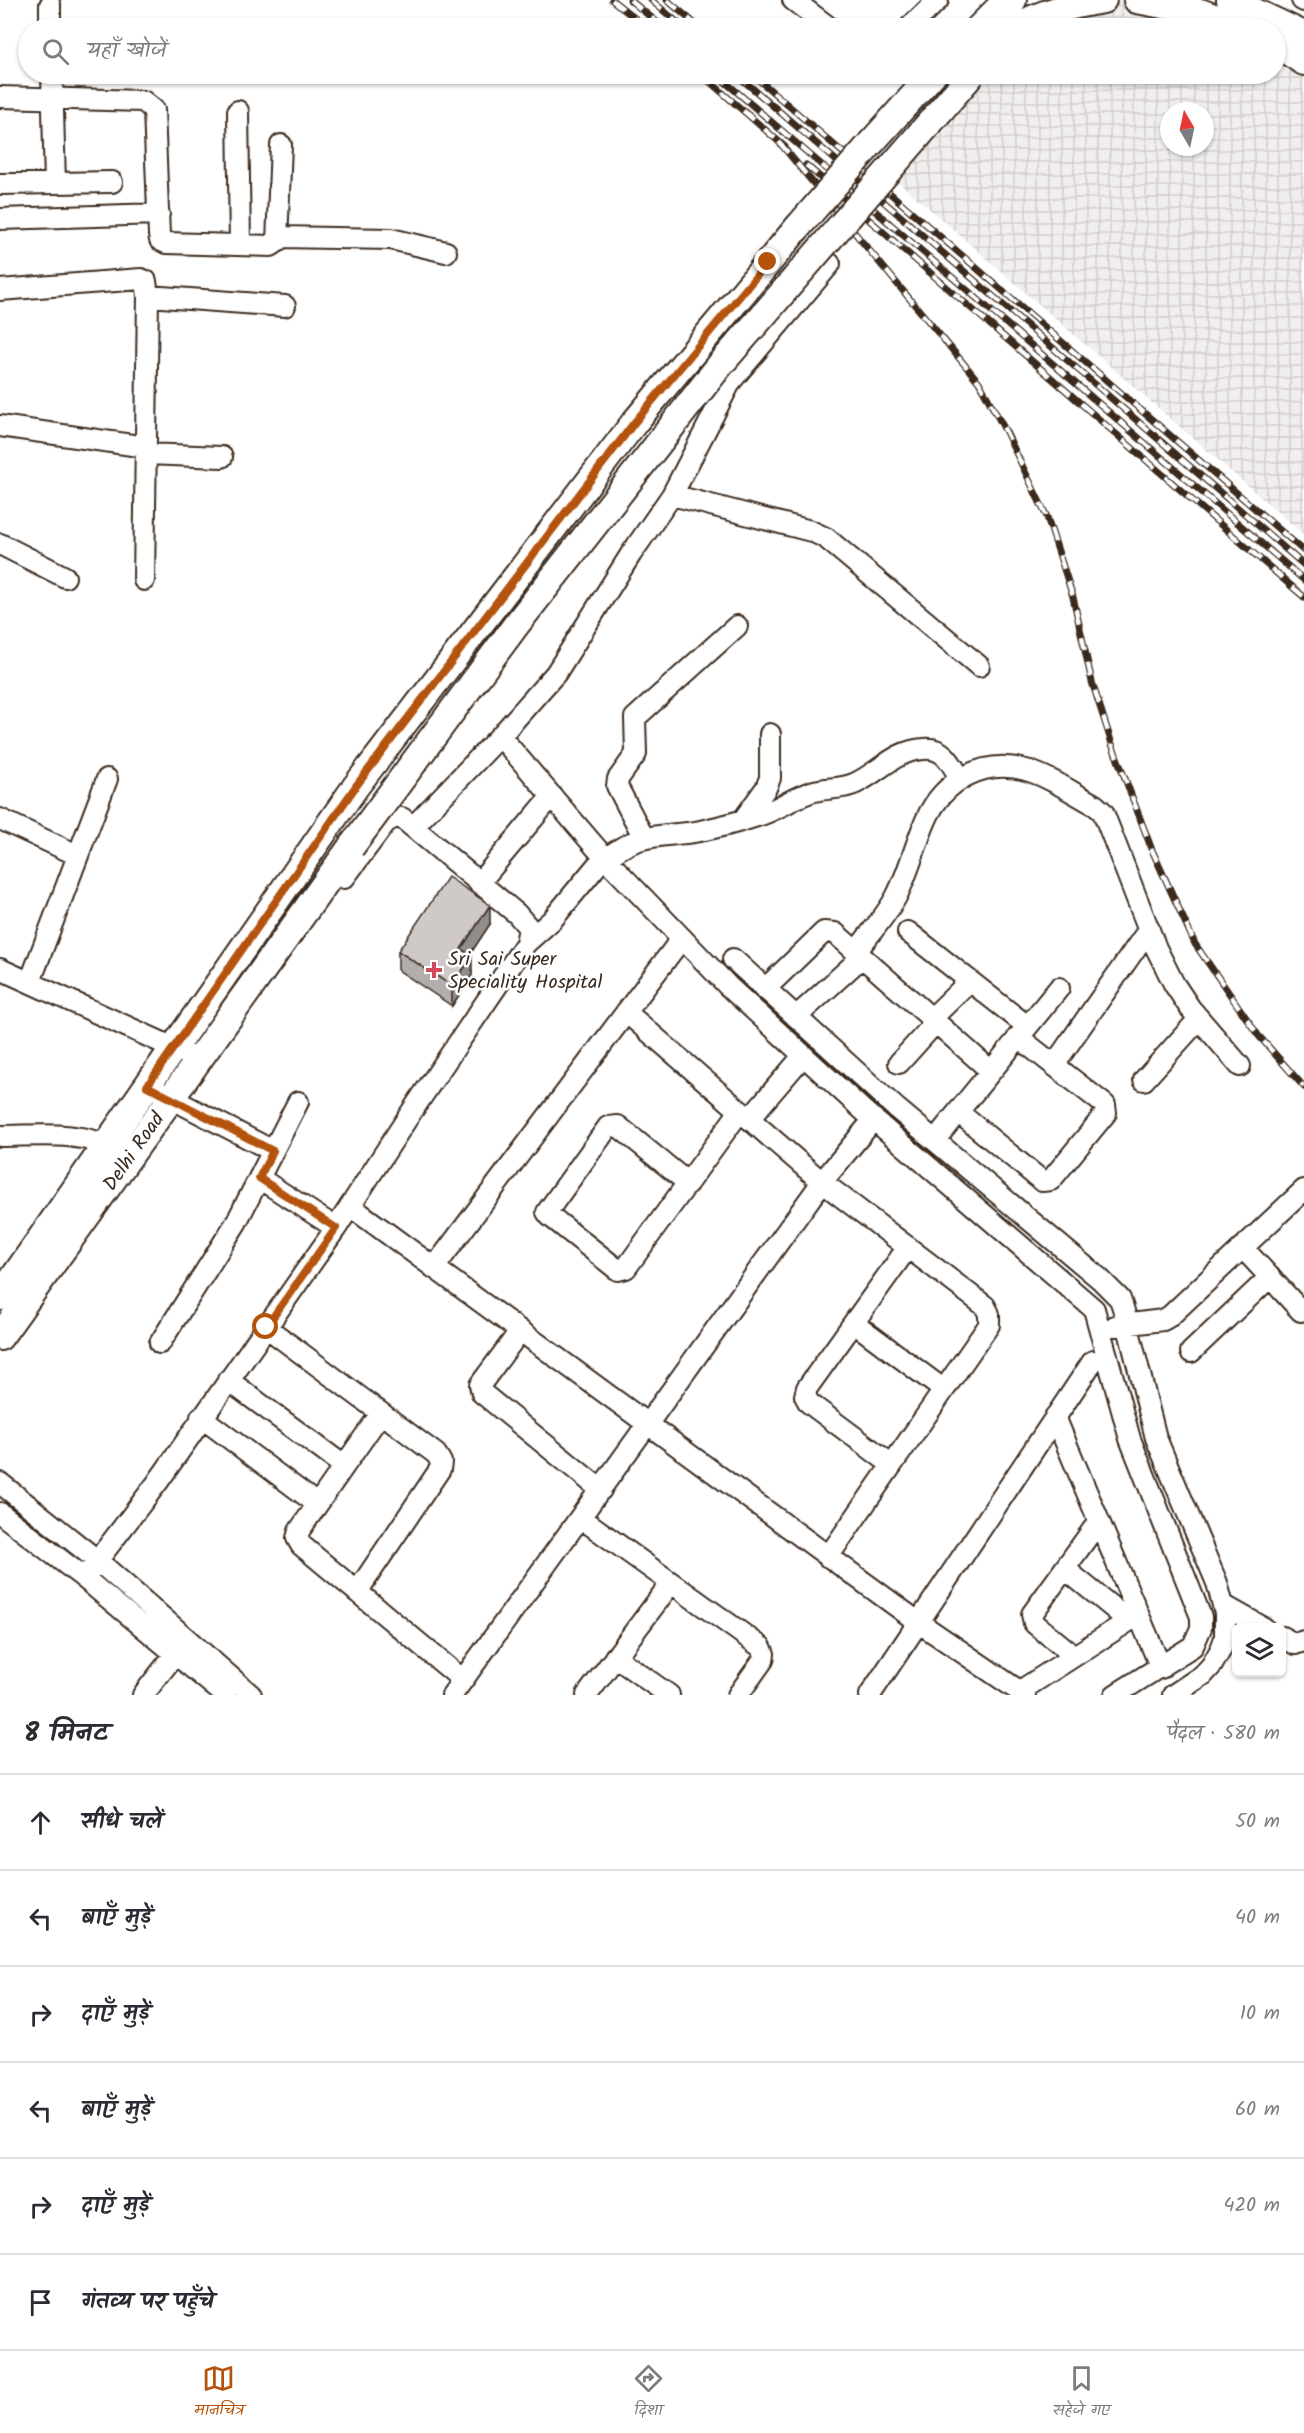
<!DOCTYPE html>
<html lang="hi">
<meta charset="utf-8">
<style>
:root{--surface:#fff;--page:#f2f2f3;--text:#2b2b33;--muted:#7c7c81;--line:#e1e1e2;--accent:#b45309}
body{margin:0;font-family:Kalam,"Playpen Sans Deva",sans-serif;background:var(--page);color:var(--text)}
.controls{position:absolute;right:18px;bottom:18px;display:grid;overflow:hidden;border-radius:9px;box-shadow:0 2px 4px #0004}
.controls button{width:54px;height:54px;display:grid;place-items:center;padding:0;border:0;border-bottom:2px solid var(--line);background:var(--surface);color:var(--text);font:30px sans-serif}
.compass{position:absolute;left:1160px;top:102px;width:54px;height:54px;border-radius:50%;background:var(--surface);box-shadow:0 2px 4px #0004;rotate:351deg}
.stop{position:absolute;width:18px;height:18px;margin:-14px;border:4px solid #b45309;border-radius:50%;background:#fff}
.stop.end{background:#b45309;border-color:#fff;box-shadow:0 2px 6px #0008}
.list{margin:0;padding:0;list-style:none}
h2{display:flex;justify-content:space-between;align-items:center;height:78px;margin:0;padding:0 24px;font-size:26px}
h2 small{font-size:20px;font-weight:400;color:var(--muted)}
.list li{display:grid;grid-template-columns:39px 1fr auto;gap:18px;align-items:center;box-sizing:border-box;height:96px;padding:0 24px;border-top:2px solid var(--line)}
.list b{display:block;font-size:22px;white-space:nowrap}
.list em{font-size:20px;font-style:normal;color:var(--muted)}
.icon{flex:none;width:33px;height:33px;fill:none;stroke:currentColor;stroke-width:2;stroke-linecap:round;stroke-linejoin:round}
.map{position:relative;flex:none;width:1304px;height:1695px;overflow:hidden}
.search{position:absolute;background:var(--surface);box-shadow:0 2px 4px #0004;left:18px;right:18px;top:18px;height:66px;display:flex;align-items:center;gap:15px;box-sizing:border-box;padding:0 21px;border-radius:33px;color:var(--muted);font-size:22px}
.sheet{height:654px;background:var(--surface)}
nav{display:flex;justify-content:space-around;align-items:center;box-sizing:border-box;height:84px;border-top:2px solid var(--line);background:var(--surface);font-size:16px;color:var(--muted)}
nav a{display:grid;justify-items:center;gap:3px}
nav .on{color:var(--accent)}
.map>svg:first-child{display:block}
</style>
<div class="map">
<svg width="1304" height="1695" viewBox="0 0 1304 1695">
<defs>
<pattern id="industrial-grid" width="8" height="8" patternUnits="userSpaceOnUse" patternTransform="scale(1.5)"><rect width="8" height="8" fill="#f1efee"/><path d="M0 4h8M4 0v8" fill="none" stroke="#d0cdcc"/></pattern>
</defs>
<rect width="100%" height="100%" fill="#fff"/>
<filter id="ink" filterUnits="userSpaceOnUse"><feTurbulence type="fractalNoise" baseFrequency=".0167" numOctaves="2"/><feDisplacementMap in="SourceGraphic" scale="12" xChannelSelector="R" yChannelSelector="G"/><feConvolveMatrix kernelMatrix="1 2 1 2 8 2 1 2 1" color-interpolation-filters="sRGB"/></filter>
<g filter="url(#ink)">
<path fill="url(#industrial-grid)" fill-rule="evenodd" d="M1084,0H1143L1209,28H1014Z
M1276,57L1304,69V535L895,179L978,74H1276ZM1169,111H1205V147H1169Z"/>
<g fill="none" stroke-linecap="round" stroke-linejoin="round">
<defs>
<path id="minor" d="M793,0L830,28
M1302,0L1304,1
M50,5V28
M909,28L938,0
M52,74L55,183
M0,97L143,101L154,110L159,235L160,240L166,243L271,246L277,242L281,145
M238,111L240,245
M0,184L112,182
M0,219L159,214
M279,237L391,239L446,252
M0,290L141,279L146,281L148,296L144,580
M148,296L285,306
M0,426L146,447
M146,454L222,457
M672,495L811,531L826,538L979,666
M0,544L65,577
M500,736L604,857L728,986L865,1112L1094,1309L1130,1439L1201,1617V1628L1193,1646L1115,1695
M0,819L77,855
M743,820L766,788L770,778V734
M413,827L503,733L556,673L631,554L672,495L731,381L830,264
M644,838L617,786L618,779L636,754L635,718L737,626
M606,859C639,831 661,838 700,831C719,827 739,822 757,816C776,811 792,798 811,792C826,787 842,790 856,783C879,772 896,750 924,749C944,747 951,763 960,778
M479,883L552,796
M908,932L1027,1026
M526,943L552,920L604,857
M856,952C869,934 886,916 896,897C909,872 915,845 926,820C943,781 983,758 1026,770C1050,777 1073,793 1095,805L1103,812L1156,948L1174,984L1190,1008L1240,1066
M733,959L896,1108L1100,1279L1120,1299L1124,1311L1156,1438L1217,1583L1225,1613V1638L1221,1649L1212,1665L1203,1675L1173,1695
M0,969L185,1053
M30,982L107,779
M765,989L824,932L835,933L991,1071
M626,1012L822,1182L985,1306L989,1314V1325L828,1557
M796,1017L862,957
M932,1018L970,981
M899,1063L936,1022
M1054,1065L1149,929
M1144,1080L1199,1019
M161,1093L273,1151
M958,1112L1042,1181L1051,1180L1106,1113L1105,1105L1018,1037
M749,1119L803,1056
M0,1136C38,1136 81,1130 116,1150
M935,1140L1059,988
M259,1178L336,1228
M688,1183L618,1126L608,1127L547,1212L550,1216L618,1270L626,1268L740,1111
M350,1206L918,1622L1025,1695
M1243,1248L1301,1311
M434,1268L682,938
M854,1323L944,1390
M1115,1326L1163,1320L1170,1316L1304,1190
M266,1327L436,1454L441,1462L440,1469L357,1592
M520,1331L480,1385L482,1393L601,1490
M160,1343L236,1223L298,1102
M1191,1352L1270,1277
M228,1380L344,1466
M381,1413L299,1531L297,1538L301,1545L463,1680
M201,1417L317,1504
M1055,1417L1161,1668
M892,1465L809,1403L805,1396L807,1388L908,1247
M0,1483L98,1561L251,1695
M0,1513L84,1578L225,1695
M581,1518L761,1647L764,1654L763,1660L738,1695
M1065,1569L1129,1621
M84,1578L157,1483L336,1228L410,1114L526,943L529,928L517,914L402,818L396,817L386,822L344,878
M1223,1605L1264,1628
M1282,1637L1295,1644L1304,1641
M1074,1656L1034,1623L1032,1614L1099,1521
M615,1657L669,1695
M1020,1691L1138,1615
M143,1695L183,1644
M452,1695L822,1182L874,1119
M587,1695L671,1583
M870,1695L1093,1361"/>
<path id="major" d="M1137,0L1200,12L1244,28
M1230,0L1304,35
M979,28L999,8L1013,0
M1015,28C1040,12 1073,5 1103,0
M1276,44L1304,62
M872,142L933,74
M0,1297L356,786L634,423L798,227
M0,1337L351,847"/>
</defs>
<use href="#minor" stroke="#3b2a1e" stroke-width="24"/>
<use href="#major" stroke="#3b2a1e" stroke-width="30"/>
<use href="#minor" stroke="#fff" stroke-width="20"/>
<use href="#major" stroke="#fff" stroke-width="26"/>
<defs>
<path id="rail" d="M612,0L647,28
M630,0L664,28
M651,0L684,28
M667,0L700,28
M701,74L785,147
M716,74L1304,580
M736,74L1304,565
M752,74L1304,551
M779,142L979,382L1006,432L1047,517L1073,597L1092,682L1112,744L1152,850L1195,944L1258,1035L1304,1087
M806,165L1304,597"/>
</defs>
<use href="#rail" stroke="#3b2a1e" stroke-width="7"/>
<use href="#rail" stroke="#fff" stroke-width="4.5" stroke-dasharray="14" stroke-linecap="butt"/>
<defs>
<path id="major-bridge" d="M798,227L872,142
M351,847L516,625L720,365L972,74"/>
</defs>
<use href="#major-bridge" stroke="#3b2a1e" stroke-width="30" stroke-linecap="butt"/>
<use href="#major-bridge" stroke="#fff" stroke-width="26"/>
</g>
<path fill="#b2aeab" stroke="#3b2a1e" stroke-width="1.5" d="M490,924L470,954L472,975L452,1006L398,970V951Z"/>
<path fill="#918d8b" stroke="#3b2a1e" stroke-width="1.5" d="M490,905V924L461,968V949Z
M472,956V975L452,1006V986Z"/>
<path fill="#cfcac7" stroke="#3b2a1e" stroke-width="1.5" d="M448,877L490,905L461,949L472,956L452,986L398,951Z"/>
</g>
<g fill="none" stroke-linecap="round" stroke-linejoin="round" filter="url(#ink)">
<path stroke="#b45309" stroke-width="8" d="M266,1327L336,1228L259,1178L273,1151L147,1086L356,786L634,423L768,262"/>
</g>
<path fill="#d1495b" stroke="#fff" stroke-width="2" d="M431 961h6v6h6v6h-6v6h-6v-6h-6v-6h6z"/>
<g text-anchor="middle" stroke-width="5" stroke-linejoin="round" paint-order="stroke">
<g font-size="20" fill="#3b2a1e" stroke="#fff" text-anchor="start">
<text x="448" y="965">Sri Sai Super<tspan x="448" dy="23">Speciality Hospital</tspan></text>
</g>
<g font-size="20" fill="#3b2a1e" stroke="#fff">
<text transform="translate(133 1151) rotate(-55)" y="7">Delhi Road</text>
</g>
</g>
</svg>
<div class="controls">
<button><svg class="icon" aria-label="layers" viewBox="0 0 24 24"><path d="M12 4l9 5-9 5-9-5zM3 14l9 5 9-5"/></svg></button>
</div>
<svg class="compass" viewBox="-18 -18 36 36"><path d="M0-13l5 13h-10z" fill="#e53935"/><path d="M0 13l5-13h-10z" fill="#7c7c81"/></svg>
<div class="stop" style="left:266px;top:1327px"></div>
<div class="stop end" style="left:768px;top:262px"></div>
<div class="search"><svg class="icon" aria-label="search" viewBox="0 0 24 24"><circle cx="10" cy="10" r="6"/><path d="M15 15l6 6"/></svg>यहाँ खोजें</div>
</div>
<section class="sheet">
<h2>8 मिनट<small>पैदल · 580 m</small></h2>
<ul class="list">
<li><svg class="icon" aria-label="ahead" viewBox="0 0 24 24"><path d="M12 20V5M6 11l6-6 6 6"/></svg><div><b>सीधे चलें</b></div><em>50 m</em></li>
<li><svg class="icon" aria-label="left" viewBox="0 0 24 24"><path d="M17 20v-9H6M10 6l-5 5 5 5"/></svg><div><b>बाएँ मुड़ें</b></div><em>40 m</em></li>
<li><svg class="icon" aria-label="right" viewBox="0 0 24 24"><path d="M7 20v-9h11M14 6l5 5-5 5"/></svg><div><b>दाएँ मुड़ें</b></div><em>10 m</em></li>
<li><svg class="icon" aria-label="left" viewBox="0 0 24 24"><path d="M17 20v-9H6M10 6l-5 5 5 5"/></svg><div><b>बाएँ मुड़ें</b></div><em>60 m</em></li>
<li><svg class="icon" aria-label="right" viewBox="0 0 24 24"><path d="M7 20v-9h11M14 6l5 5-5 5"/></svg><div><b>दाएँ मुड़ें</b></div><em>420 m</em></li>
<li><svg class="icon" aria-label="arrive" viewBox="0 0 24 24"><path d="M6 21V4h12l-3 4 3 4H6"/></svg><div><b>गंतव्य पर पहुँचे</b></div></li>
</ul>
</section>
<nav>
<a class="on"><svg class="icon" aria-label="map" viewBox="0 0 24 24"><path d="M3 6l6-2 6 2 6-2v14l-6 2-6-2-6 2zM9 4v14M15 6v14"/></svg>मानचित्र</a>
<a><svg class="icon" aria-label="directions" viewBox="0 0 24 24"><path d="M12 3l9 9-9 9-9-9zM9 14v-3h6M13 9l2 2-2 2"/></svg>दिशा</a>
<a><svg class="icon" aria-label="saved" viewBox="0 0 24 24"><path d="M7 4h10v16l-5-4-5 4z"/></svg>सहेजे गए</a>
</nav>
